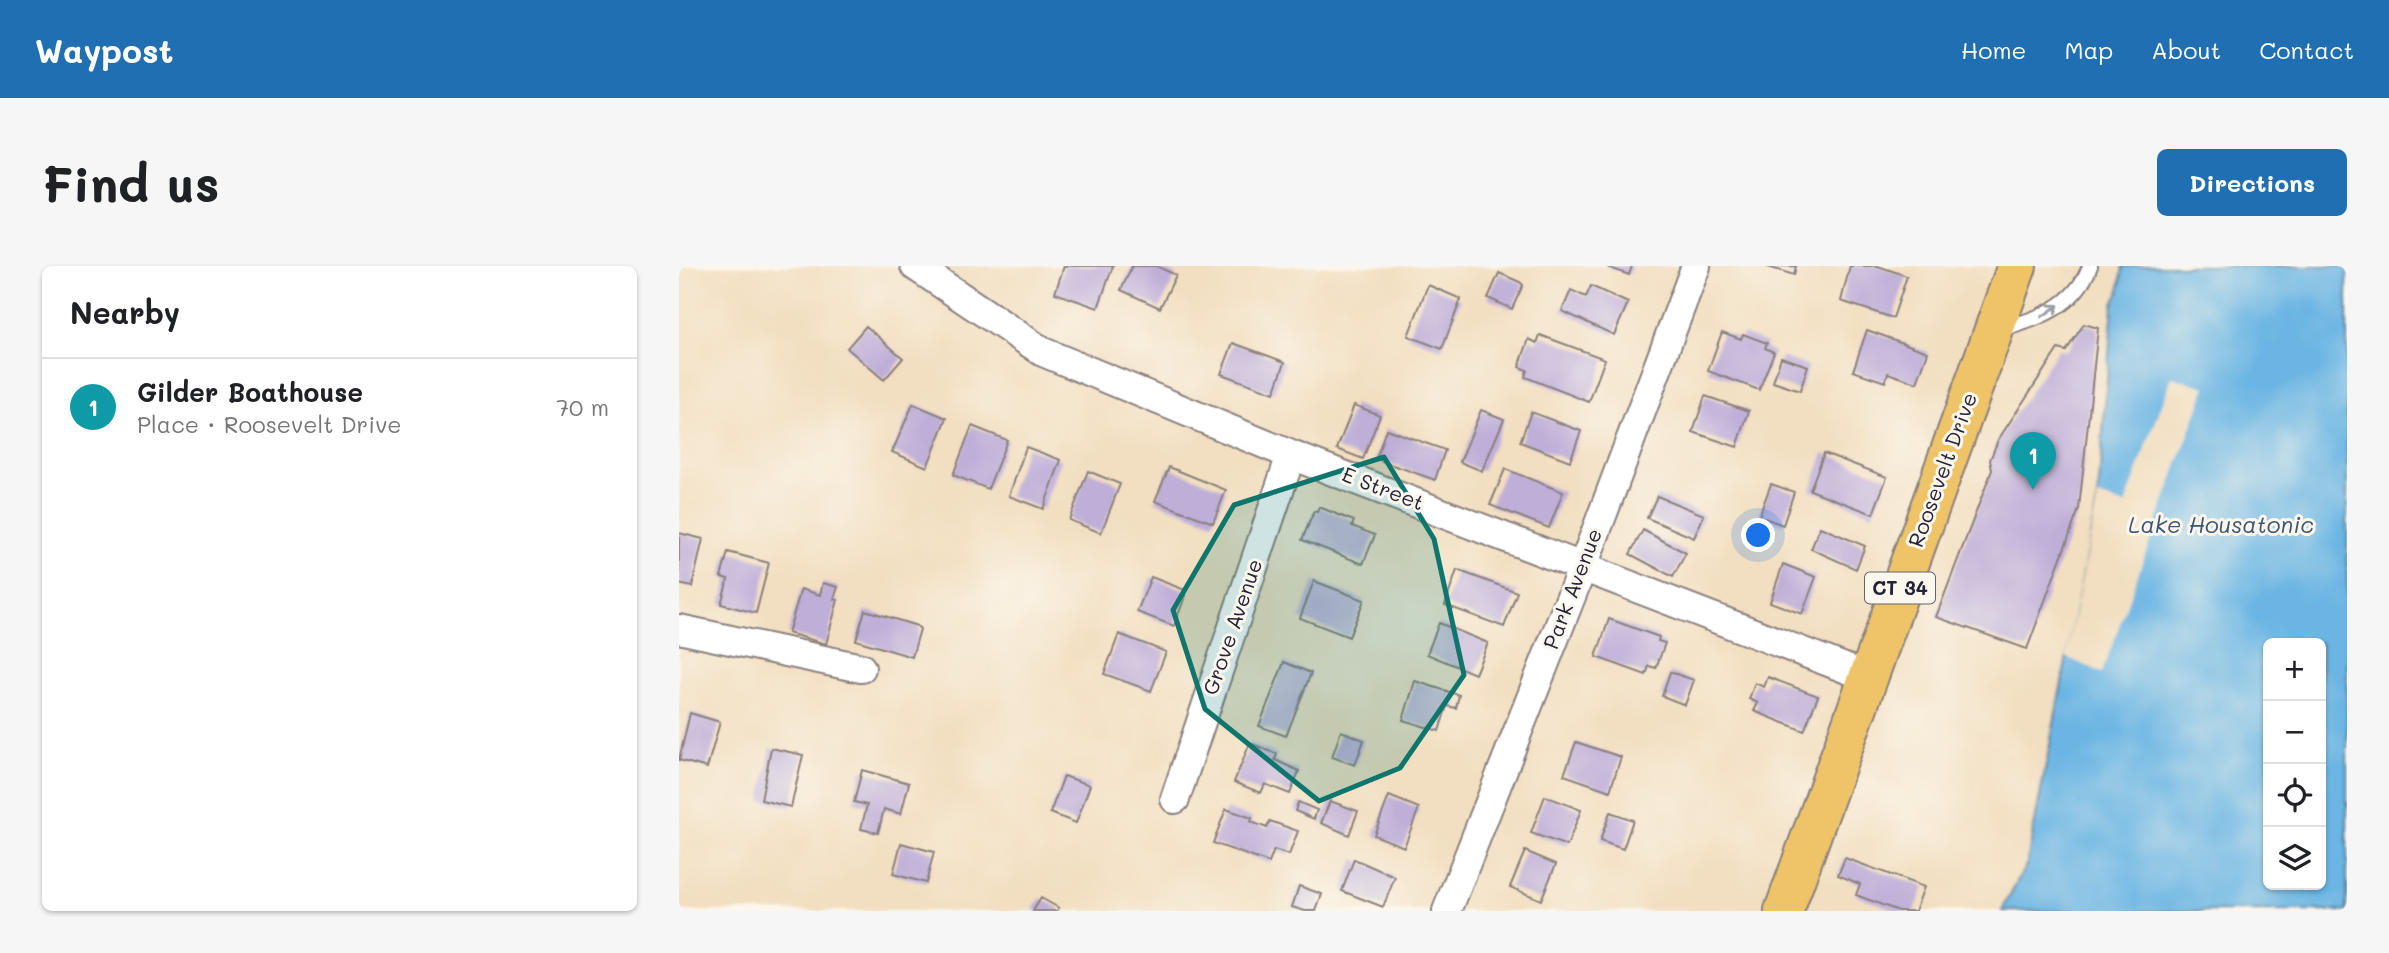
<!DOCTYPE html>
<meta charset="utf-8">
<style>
:root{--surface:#fff;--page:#f6f6f6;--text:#202124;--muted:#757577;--line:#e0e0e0;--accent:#1f6fb2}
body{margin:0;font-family:Mali,sans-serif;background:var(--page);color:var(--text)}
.controls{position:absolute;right:21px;bottom:21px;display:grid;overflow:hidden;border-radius:10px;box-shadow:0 2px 5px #0004}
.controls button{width:63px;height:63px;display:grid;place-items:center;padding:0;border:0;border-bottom:2px solid var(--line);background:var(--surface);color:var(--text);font:35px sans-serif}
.you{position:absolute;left:1080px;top:270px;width:24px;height:24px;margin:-18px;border:5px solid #fff;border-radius:50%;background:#1a73e8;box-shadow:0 0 0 10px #1a73e833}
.badge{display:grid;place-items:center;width:46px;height:46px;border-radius:50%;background:var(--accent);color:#fff;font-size:23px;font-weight:700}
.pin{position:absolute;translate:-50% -58px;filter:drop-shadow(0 2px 4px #0008)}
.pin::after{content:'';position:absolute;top:37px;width:24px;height:21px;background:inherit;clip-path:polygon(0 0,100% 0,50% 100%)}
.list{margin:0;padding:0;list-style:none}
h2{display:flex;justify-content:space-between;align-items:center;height:91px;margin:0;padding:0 28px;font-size:30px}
h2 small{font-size:23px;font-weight:400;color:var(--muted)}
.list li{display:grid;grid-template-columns:46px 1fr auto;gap:21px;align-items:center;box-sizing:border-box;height:98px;padding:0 28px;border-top:2px solid var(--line)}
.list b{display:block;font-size:26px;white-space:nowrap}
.list p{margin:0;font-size:23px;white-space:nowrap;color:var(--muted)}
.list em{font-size:23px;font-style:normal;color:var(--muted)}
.icon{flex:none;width:38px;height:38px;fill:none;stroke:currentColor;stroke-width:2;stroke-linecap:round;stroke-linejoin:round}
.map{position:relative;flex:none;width:1668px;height:645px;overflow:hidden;border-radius:10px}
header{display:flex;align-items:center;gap:42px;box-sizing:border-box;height:98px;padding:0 35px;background:var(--accent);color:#fff}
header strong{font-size:33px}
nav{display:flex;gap:38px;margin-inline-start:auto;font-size:24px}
.intro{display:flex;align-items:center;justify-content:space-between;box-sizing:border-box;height:168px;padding:0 42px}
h1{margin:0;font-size:49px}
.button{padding:18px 32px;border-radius:10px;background:var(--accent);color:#fff;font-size:24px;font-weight:700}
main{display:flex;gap:42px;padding:0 42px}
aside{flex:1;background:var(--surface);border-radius:10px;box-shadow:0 2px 5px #0004}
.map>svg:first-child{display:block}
</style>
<header>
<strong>Waypost</strong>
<nav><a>Home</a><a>Map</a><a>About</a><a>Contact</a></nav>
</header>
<div class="intro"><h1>Find us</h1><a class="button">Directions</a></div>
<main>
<aside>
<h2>Nearby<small></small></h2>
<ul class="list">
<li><span class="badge" style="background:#0f9aa8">1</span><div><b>Gilder Boathouse</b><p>Place · Roosevelt Drive</p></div><em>70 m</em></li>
</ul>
</aside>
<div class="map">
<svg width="1668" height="645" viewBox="0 0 1668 645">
<rect width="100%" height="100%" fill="#fbf7ec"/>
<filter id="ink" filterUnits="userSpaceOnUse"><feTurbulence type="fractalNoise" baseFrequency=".0143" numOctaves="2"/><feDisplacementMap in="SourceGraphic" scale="14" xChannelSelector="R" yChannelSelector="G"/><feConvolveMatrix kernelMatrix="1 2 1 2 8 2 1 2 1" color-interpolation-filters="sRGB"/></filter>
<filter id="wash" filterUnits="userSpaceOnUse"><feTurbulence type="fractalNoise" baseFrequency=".00686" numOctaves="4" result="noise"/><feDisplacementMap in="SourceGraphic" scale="28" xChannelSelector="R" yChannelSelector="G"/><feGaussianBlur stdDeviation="1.57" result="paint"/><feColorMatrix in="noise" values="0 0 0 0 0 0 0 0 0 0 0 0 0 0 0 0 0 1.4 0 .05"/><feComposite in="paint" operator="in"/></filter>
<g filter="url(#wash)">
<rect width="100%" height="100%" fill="#f2dec0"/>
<path fill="#6bb5e3" stroke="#466c8f" stroke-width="2" fill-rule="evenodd" d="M1444,0H1668V645H1323L1348,597L1419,230L1434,37L1440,26ZM1589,377H1642V619H1589Z"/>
<path fill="#f2dec0" d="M1493,111L1527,121L1423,407L1387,391L1419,230L1446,239Z"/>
<g id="blocks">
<path fill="#beaed8" d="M385,0H434L419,42L376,27Z
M453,0H477L497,9L481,42L442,24Z
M926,0H953L950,9Z
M1086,0H1117L1115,9Z
M1171,0H1199L1228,10L1214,52L1162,35Z
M820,7L841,16L844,19L833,43L809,32Z
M749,19L782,33L763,83L729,70Z
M912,20L949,37L935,69L883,45L892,24L907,31Z
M1405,58L1419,62L1400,243L1348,383L1257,351L1313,204L1311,194L1319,174L1379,83L1387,85Z
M187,60L224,92L205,114L168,82Z
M1188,64L1249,86L1238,117L1209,107L1206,116L1174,105Z
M1043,66L1062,73L1064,68L1088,77L1086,82L1095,86L1080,124L1029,105Z
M861,69L926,93L910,136L846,111L848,104L840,101L850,73L858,77Z
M554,77L606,96L595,127L542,108Z
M1102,91L1129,100L1121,125L1094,116Z
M1026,130L1070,145L1058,181L1014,166Z
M234,138L268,152L248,201L213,186Z
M675,139L701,149L684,193L658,183Z
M802,144L825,153L803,205L781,196Z
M852,146L902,165L891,195L841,176Z
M293,160L328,174L309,223L274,209Z
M707,163L766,184L756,214L697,193Z
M347,181L382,194L364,243L330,230Z
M1145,187L1208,211L1194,248L1131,224Z
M490,201L547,224L534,257L476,235Z
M826,203L884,226L870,262L811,239Z
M409,205L441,218L422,267L390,254Z
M1092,218L1115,226L1104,259L1080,250Z
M978,230L1025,249L1015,272L968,252Z
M640,241L675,255L673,260L696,269L684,298L623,274L635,245L638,246Z
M1141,261L1186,280L1177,303L1132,283Z
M964,264L1007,287L994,311L951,288Z
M0,267L24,273L13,321L0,318Z
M49,286L90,297L77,347L42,338L49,313L42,311Z
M1104,298L1137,311L1123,348L1091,336Z
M778,304L838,326L825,361L766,339Z
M472,311L506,324L507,328L495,360L458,346Z
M635,315L685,334L670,371L621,352Z
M144,317L159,321L155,333L159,334L147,378L109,367L122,323L141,329Z
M186,344L238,360L241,363L233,391L177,374Z
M930,353L980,371L979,375L986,377L977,402L970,400L967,409L917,391Z
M760,357L809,377L796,408L748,388Z
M440,368L487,386L472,425L425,408Z
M605,396L632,407L607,470L580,460Z
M991,406L1015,414L1006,439L983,430Z
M1089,411L1139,430L1125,465L1075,445L1079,437L1070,433L1076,417L1085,421Z
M736,415L780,429L777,442L768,440L760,465L724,454Z
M11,447L41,456L28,502L0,494Z
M662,465L685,474L676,499L653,491Z
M897,476L942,491L931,525L885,509Z
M571,477L598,488L596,494L620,505L611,528L586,518L582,527L555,516Z
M92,482L124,489L112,541L82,534Z
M183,504L230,517L222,548L205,543L199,567L182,563L188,539L175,536Z
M385,510L411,519L397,557L371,547Z
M710,530L740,542L725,581L695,569Z
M866,530L902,544L888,580L852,567Z
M651,535L679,545L670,569L642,557Z
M619,536L638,544L635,553L616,545Z
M547,543L573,552L572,556L588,562L591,555L619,565L610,589L595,584L590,597L534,577Z
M931,546L954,554L944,583L921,575Z
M222,577L255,586L247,617L214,608Z
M846,585L877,598L862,634L831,621Z
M1166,592L1245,621L1236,645H1219L1177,629L1181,618L1159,609Z
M675,593L716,611L704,641L663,625Z
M620,620L643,628L637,645H626L613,641Z
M362,632L380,642L378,645H354Z"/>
</g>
</g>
<g filter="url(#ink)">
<use href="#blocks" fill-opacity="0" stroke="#8a807e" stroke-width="2"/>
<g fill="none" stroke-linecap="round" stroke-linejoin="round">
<defs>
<path id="lane" d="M1318,65C1357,53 1396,42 1411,0"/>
<path id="street" d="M236,0L364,86L612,189L1189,411
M0,363L182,402
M496,533L612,189
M768,645L904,300L1017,0"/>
<path id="primary" d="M1105,645L1338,0"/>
</defs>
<use href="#lane" stroke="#8a807e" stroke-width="18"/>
<use href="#street" stroke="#8a807e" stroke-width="32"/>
<use href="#primary" stroke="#8a807e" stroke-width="42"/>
<use href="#lane" stroke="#fff" stroke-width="14"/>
<use href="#street" stroke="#fff" stroke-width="28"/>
<use href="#primary" stroke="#efc469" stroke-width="38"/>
</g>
<defs><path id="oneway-shaft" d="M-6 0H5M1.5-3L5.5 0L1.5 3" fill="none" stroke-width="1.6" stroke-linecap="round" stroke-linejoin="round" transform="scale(1.75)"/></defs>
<use stroke="#9c9ca7" href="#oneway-shaft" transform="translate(1371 45) rotate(-35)"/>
</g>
<path fill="#0f766e" fill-opacity="0.2" stroke="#0f766e" stroke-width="5" stroke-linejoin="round" d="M705,191L755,273L785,409L721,502L640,535L526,443L494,344L555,239Z"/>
<g text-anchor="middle" stroke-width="6" stroke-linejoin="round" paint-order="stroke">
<rect fill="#fbf7ec" stroke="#636270" stroke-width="2" x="1186" y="306.5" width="70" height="31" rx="5"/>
<g font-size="19" font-weight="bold" fill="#22223b">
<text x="1221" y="329">CT 34</text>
</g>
<g font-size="21" fill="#22223b" stroke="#fbf7ec">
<text transform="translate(1264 204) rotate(-70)" y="7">Roosevelt Drive</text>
<text transform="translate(704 223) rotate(21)" y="7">E Street</text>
<text transform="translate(894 323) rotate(-69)" y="7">Park Avenue</text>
<text transform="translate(554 361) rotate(-71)" y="7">Grove Avenue</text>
</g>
<g font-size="23" font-style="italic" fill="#3c5576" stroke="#fbf7ec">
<text x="1542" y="267">Lake Housatonic</text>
</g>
</g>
</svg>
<div class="controls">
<button>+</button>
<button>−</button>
<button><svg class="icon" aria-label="locate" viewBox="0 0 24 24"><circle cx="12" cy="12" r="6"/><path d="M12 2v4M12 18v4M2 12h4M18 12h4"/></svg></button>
<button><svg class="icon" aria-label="layers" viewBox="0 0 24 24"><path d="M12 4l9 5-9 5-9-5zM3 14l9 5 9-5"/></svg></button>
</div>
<div class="you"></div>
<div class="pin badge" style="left:1354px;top:224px;background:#0f9aa8">1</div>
</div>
</main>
